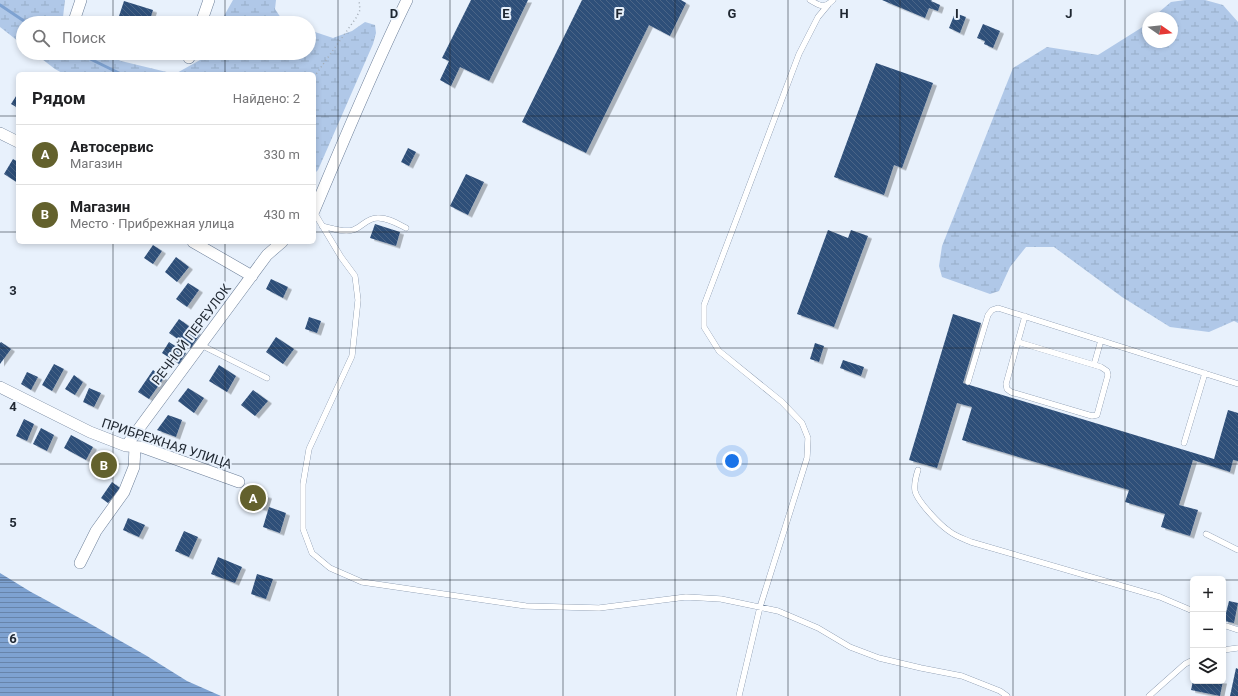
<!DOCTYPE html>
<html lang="ru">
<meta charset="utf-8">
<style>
:root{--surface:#fff;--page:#f2f2f2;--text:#202124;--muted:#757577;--line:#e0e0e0;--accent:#63612d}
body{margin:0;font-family:Roboto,sans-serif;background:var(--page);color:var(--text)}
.controls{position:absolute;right:12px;bottom:12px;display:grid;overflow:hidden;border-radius:6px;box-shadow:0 2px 6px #0003}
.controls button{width:36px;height:36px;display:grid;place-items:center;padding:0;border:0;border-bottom:1px solid var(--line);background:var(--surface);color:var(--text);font:20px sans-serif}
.compass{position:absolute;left:1142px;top:12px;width:36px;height:36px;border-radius:50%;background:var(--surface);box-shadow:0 2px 6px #0003;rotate:104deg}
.you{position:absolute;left:732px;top:461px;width:14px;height:14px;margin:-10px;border:3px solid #fff;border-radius:50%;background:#1a73e8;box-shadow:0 0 0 6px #1a73e833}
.badge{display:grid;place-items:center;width:26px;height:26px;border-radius:50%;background:var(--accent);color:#fff;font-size:13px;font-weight:700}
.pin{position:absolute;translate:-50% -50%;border:2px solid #fff;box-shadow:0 1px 4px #0006}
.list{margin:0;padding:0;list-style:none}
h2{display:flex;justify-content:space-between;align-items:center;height:52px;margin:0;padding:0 16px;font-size:17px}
h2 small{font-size:13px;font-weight:400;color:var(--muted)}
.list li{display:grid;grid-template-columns:26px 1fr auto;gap:12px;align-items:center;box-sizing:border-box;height:60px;padding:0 16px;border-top:1px solid var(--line)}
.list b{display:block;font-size:15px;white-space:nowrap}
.list p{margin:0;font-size:13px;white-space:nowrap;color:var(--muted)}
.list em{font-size:13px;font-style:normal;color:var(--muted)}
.icon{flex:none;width:22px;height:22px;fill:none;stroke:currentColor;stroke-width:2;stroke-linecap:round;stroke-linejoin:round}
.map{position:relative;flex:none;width:1238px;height:696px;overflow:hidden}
.search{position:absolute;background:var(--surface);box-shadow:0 2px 6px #0003;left:16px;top:16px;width:300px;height:44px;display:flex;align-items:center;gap:10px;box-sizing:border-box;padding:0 14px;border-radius:22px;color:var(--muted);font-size:15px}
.panel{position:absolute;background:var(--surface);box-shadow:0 2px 6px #0003;left:16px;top:72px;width:300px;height:172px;border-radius:6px}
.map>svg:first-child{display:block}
</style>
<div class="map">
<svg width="1238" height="696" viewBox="0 0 1238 696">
<defs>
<pattern id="wetland-marsh" width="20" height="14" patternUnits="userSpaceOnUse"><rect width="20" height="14" fill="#b0c8e8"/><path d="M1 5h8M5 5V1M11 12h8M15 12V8" fill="none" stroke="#97acc7"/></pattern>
<pattern id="water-rules" width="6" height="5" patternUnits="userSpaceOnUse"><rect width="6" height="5" fill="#7ea2d1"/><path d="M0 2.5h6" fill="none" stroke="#6784aa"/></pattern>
<pattern id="building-back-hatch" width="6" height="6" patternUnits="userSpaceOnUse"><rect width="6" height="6" fill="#2f4f79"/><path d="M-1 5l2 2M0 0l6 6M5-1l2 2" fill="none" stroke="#4b6587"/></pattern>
<filter id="shadow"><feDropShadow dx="4" dy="2.5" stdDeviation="0" flood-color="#0004"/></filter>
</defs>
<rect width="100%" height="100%" fill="#e8f1fc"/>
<path fill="url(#wetland-marsh)" d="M0,0H65L63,17L65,23H23V45L0,27Z
M233,0H276L275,9L283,21L287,23H220Z
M1185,0H1205L1223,5L1238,22V323L1234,321L1209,332L1170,327L1122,297L1054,247H1026L1010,267L999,291L990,294L942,277L939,266L942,246L1013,68L1047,47L1098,55L1141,28L1148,22V42H1172V18H1152L1171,2Z
M365,22L375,25L376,33L373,44L318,170L314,174V74H64L55,69L34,53H104L121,61L175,74L200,60L203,53H309V30L333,38L352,31Z"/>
<path fill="url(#water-rules)" d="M0,573L31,592L87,622L147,656L187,681L221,696H0Z"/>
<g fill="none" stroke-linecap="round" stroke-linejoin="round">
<path stroke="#7ea2d1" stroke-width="3" d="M0,5L27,23
M78,53L121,74"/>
</g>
<path fill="url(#building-back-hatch)" filter="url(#shadow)" d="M471,0H528L489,81L460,67L451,86L440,80L449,61L442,58Z
M582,0H681L686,3L670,36L649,25L586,153L522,122Z
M882,0H932L931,1L940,5L938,11L929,8L925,18Z
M124,1L153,10L149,23L117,22Z
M955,13L966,17L960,33L949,28Z
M983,24L1000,31L993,48L984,44L985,41L977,38Z
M876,63L933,83L902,168L894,165L884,195L834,177Z
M18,93V108L11,104Z
M408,148L416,152L409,166L401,162Z
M13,159L18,162V183L4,174Z
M466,174L484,182L468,215L450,206Z
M375,224L400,232L396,246L370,238Z
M828,230L848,238L851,230L868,236L834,327L797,314Z
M153,245L162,251L153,264L144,258Z
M176,257L189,267L177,282L165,272Z
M271,279L288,287L283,298L266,289Z
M188,283L199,290L187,307L176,299Z
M953,314L981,323L963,383L1214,459L1228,410L1238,413V461L1233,460L1230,472L1193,460L1179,505L1198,510L1190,536L1161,527L1165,514L1125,502L1129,490L962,440L972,407L957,403L937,468L909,460Z
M309,317L321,321L317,333L305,329Z
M179,319L200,334L191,348L169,333Z
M276,337L294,349L283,364L266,352Z
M1,342L11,349L0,364V343Z
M169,342L186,353L179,364L162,353Z
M815,343L824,346L819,362L810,359Z
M843,360L864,367L861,376L840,368Z
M54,364L64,369L52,391L42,385Z
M219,365L236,376L227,392L209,381Z
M153,370L164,378L149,399L138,392Z
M27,372L38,377L31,390L21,384Z
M74,375L83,382L75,395L65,389Z
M89,388L101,393L94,407L83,402Z
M188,388L204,398L194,413L178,401Z
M253,390L268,401L255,416L241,405Z
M168,415L182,420L176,437L157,430Z
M24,419L34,424L27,441L16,436Z
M41,428L54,435L47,451L33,444Z
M71,435L93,447L86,460L64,448Z
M101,454L115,461L108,476L93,468Z
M112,482L120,488L108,503L101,498Z
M243,488L268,496L264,509L239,501Z
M269,507L286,513L280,533L263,527Z
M128,518L145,525L139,537L123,530Z
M184,531L198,537L189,557L175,551Z
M218,557L242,567L235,583L211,574Z
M257,574L273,579L266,599L251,594Z
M1229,601L1238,603L1234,623L1224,621Z
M1236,668L1238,669V696H1230Z
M1193,681H1223L1220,696L1191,690Z"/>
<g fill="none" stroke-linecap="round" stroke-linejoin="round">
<defs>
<path id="lane" d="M810,0C820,6 824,9 833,0
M314,212L341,257L355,276L358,300L352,356L309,449L303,484V529L312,553L330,568L362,582L526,606L599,608L686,597L721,599L778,611L818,628L850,647L879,658L921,668L962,676L1000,691L1007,696
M322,226C331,228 344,233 353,230C362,227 367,218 377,218C387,217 398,224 406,228
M1018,342L1101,367L1107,371L1108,375L1097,415L1092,416L1011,392L1007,389L1006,384L1025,316
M201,345L267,378
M1094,365L1101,340
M968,382L988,315L992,310L998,308L1238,384
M1184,443L1205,373
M918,470C916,476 914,484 915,491C917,501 940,525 949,531C955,536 964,539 971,542L1160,597L1193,611
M1206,534L1238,550
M1223,625L1238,630
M1223,650L1238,648
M739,696L760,607L807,458L808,438L802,423L782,402L719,351L704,327V305L799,54L818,17L828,5
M1149,696L1185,664L1193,660"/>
<path id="street" d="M75,18L81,0
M201,23L209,0
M189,58L191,53
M0,133L18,142
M314,211C344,140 373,69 407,0
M193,242L252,276
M0,387L90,432L126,446L142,447L239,482
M126,446L267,255L282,242
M80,563L96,531L124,492L134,467L135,447"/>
</defs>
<use href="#lane" stroke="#6c7f99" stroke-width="6"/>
<use href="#street" stroke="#6c7f99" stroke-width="12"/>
<path stroke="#a3acb6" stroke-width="1.5" stroke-dasharray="1 3" stroke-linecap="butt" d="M314,77L356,18L360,10L359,0"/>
<use href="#lane" stroke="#fff" stroke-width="5.5"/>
<use href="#street" stroke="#fff" stroke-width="11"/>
</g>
<path fill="none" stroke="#1f2731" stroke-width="1" stroke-opacity="0.55" d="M113,0V23M225,0V23M338,0V696M450,0V696M563,0V696M675,0V696M788,0V696M900,0V696M1013,0V696M1125,0V696M113,53V74M225,53V74M0,116H18M314,116H1238M0,232H18M314,232H1238M113,242V696M225,242V696M0,348H1238M0,464H1238M0,580H1193M1223,580H1238"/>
<g text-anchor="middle" stroke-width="4" stroke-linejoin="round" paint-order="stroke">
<g font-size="13" fill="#1f2731" stroke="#e8f1fc">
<text transform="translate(191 334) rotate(-53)" y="5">РЕЧНОЙ ПЕРЕУЛОК</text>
<text transform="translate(167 443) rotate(18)" y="5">ПРИБРЕЖНАЯ УЛИЦА</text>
</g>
</g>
<g font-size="13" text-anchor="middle" font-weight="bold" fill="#1f2731" stroke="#e8f1fc" stroke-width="4" stroke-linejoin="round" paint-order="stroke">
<text x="394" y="18">D</text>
<text x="506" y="18">E</text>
<text x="619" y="18">F</text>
<text x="732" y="18">G</text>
<text x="844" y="18">H</text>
<text x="957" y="18">I</text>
<text x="1069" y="18">J</text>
<text x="13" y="295">3</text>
<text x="13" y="411">4</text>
<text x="13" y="527">5</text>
<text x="13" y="643">6</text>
</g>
</svg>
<div class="controls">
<button>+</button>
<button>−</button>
<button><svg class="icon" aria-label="layers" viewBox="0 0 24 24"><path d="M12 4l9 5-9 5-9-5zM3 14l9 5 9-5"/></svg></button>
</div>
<svg class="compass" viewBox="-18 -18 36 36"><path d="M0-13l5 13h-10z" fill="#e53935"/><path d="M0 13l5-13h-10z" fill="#757577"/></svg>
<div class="you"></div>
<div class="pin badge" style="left:253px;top:498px">A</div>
<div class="pin badge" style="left:104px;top:465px">B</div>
<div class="search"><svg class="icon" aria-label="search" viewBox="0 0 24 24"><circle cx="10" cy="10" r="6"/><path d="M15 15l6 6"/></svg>Поиск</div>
<section class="panel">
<h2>Рядом<small>Найдено: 2</small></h2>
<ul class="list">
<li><span class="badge">A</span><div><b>Автосервис</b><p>Магазин</p></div><em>330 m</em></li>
<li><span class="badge">B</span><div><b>Магазин</b><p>Место · Прибрежная улица</p></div><em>430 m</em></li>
</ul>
</section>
</div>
